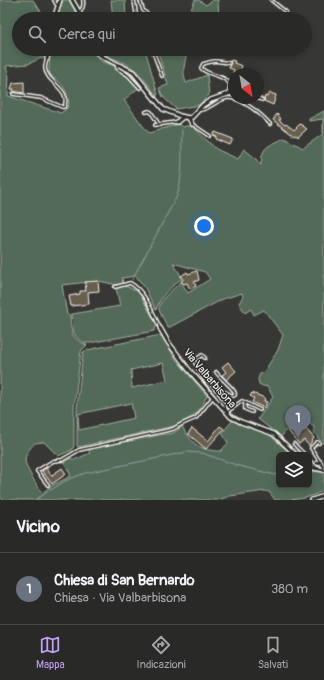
<!DOCTYPE html>
<html lang="it">
<meta charset="utf-8">
<style>
:root{--surface:#292928;--page:#313130;--text:#f1f3f6;--muted:#a5a6a8;--line:#454545;--accent:#bca0f2}
body{margin:0;font-family:Pangolin,sans-serif;background:var(--page);color:var(--text)}
.controls{position:absolute;right:12px;bottom:12px;display:grid;overflow:hidden;border-radius:6px;box-shadow:0 2px 6px #0003}
.controls button{width:36px;height:36px;display:grid;place-items:center;padding:0;border:0;border-bottom:1px solid var(--line);background:var(--surface);color:var(--text);font:20px sans-serif}
.compass{position:absolute;left:228px;top:68px;width:36px;height:36px;border-radius:50%;background:var(--surface);box-shadow:0 2px 6px #0003;rotate:149deg}
.you{position:absolute;left:204px;top:226px;width:14px;height:14px;margin:-10px;border:3px solid #fff;border-radius:50%;background:#1a73e8;box-shadow:0 0 0 6px #1a73e833}
.badge{display:grid;place-items:center;width:26px;height:26px;border-radius:50%;background:var(--accent);color:#fff;font-size:13px;font-weight:700}
.pin{position:absolute;translate:-50% -33px;filter:drop-shadow(0 1px 2px #0008)}
.pin::after{content:'';position:absolute;top:21px;width:14px;height:12px;background:inherit;clip-path:polygon(0 0,100% 0,50% 100%)}
.list{margin:0;padding:0;list-style:none}
h2{display:flex;justify-content:space-between;align-items:center;height:52px;margin:0;padding:0 16px;font-size:17px}
h2 small{font-size:13px;font-weight:400;color:var(--muted)}
.list li{display:grid;grid-template-columns:26px 1fr auto;gap:12px;align-items:center;box-sizing:border-box;height:72px;padding:0 16px;border-top:1px solid var(--line)}
.list b{display:block;font-size:15px;white-space:nowrap}
.list p{margin:0;font-size:13px;white-space:nowrap;color:var(--muted)}
.list em{font-size:13px;font-style:normal;color:var(--muted)}
.icon{flex:none;width:22px;height:22px;fill:none;stroke:currentColor;stroke-width:2;stroke-linecap:round;stroke-linejoin:round}
.map{position:relative;flex:none;width:324px;height:500px;overflow:hidden}
.search{position:absolute;background:var(--surface);box-shadow:0 2px 6px #0003;left:12px;right:12px;top:12px;height:44px;display:flex;align-items:center;gap:10px;box-sizing:border-box;padding:0 14px;border-radius:22px;color:var(--muted);font-size:15px}
.sheet{height:124px;background:var(--surface)}
nav{display:flex;justify-content:space-around;align-items:center;box-sizing:border-box;height:56px;border-top:1px solid var(--line);background:var(--surface);font-size:11px;color:var(--muted)}
nav a{display:grid;justify-items:center;gap:2px}
nav .on{color:var(--accent)}
.map>svg:first-child{display:block}
</style>
<div class="map">
<svg width="324" height="500" viewBox="0 0 324 500">
<rect width="100%" height="100%" fill="#373735"/>
<filter id="ink" filterUnits="userSpaceOnUse"><feTurbulence type="fractalNoise" baseFrequency=".025" numOctaves="2"/><feDisplacementMap in="SourceGraphic" scale="8" xChannelSelector="R" yChannelSelector="G"/><feConvolveMatrix kernelMatrix="1 2 1 2 8 2 1 2 1" color-interpolation-filters="sRGB"/></filter>
<g filter="url(#ink)">
<path fill="#526b58" stroke="#a3aea0" fill-rule="evenodd" d="M0,0H33L46,19H19V49H91L101,61L115,66L116,69L122,73L124,70L130,73L141,86L124,100L143,126L149,133L178,124L180,125L182,127L191,125L216,149L238,159L244,149L254,157L261,165C262,145 268,147 284,138L303,148L323,134V119L309,121V119L324,111V272L323,273L324,280V444L314,434V427L295,413L290,425L281,437L258,419L273,397L268,387L263,386L259,384L258,379L260,374L264,372L278,350L283,335L264,310L254,315L251,309L245,313L239,303L243,296L242,293L223,299L168,328C166,323 161,316 159,310C158,301 174,288 181,282L188,293L210,279L205,272L173,263L180,274L181,279C170,288 160,296 156,310L145,288L136,276L122,278L123,283L118,285L98,281L62,285L67,315L70,314C71,330 70,340 87,345L81,351L78,375L74,408V446L72,450L58,456L44,442L35,443C31,447 26,453 25,459C25,468 37,485 42,493L53,485L71,476L64,462L71,458L74,460L90,453L88,449L165,434C174,434 176,432 182,426C191,444 201,451 221,451L228,443L222,433L233,420L250,428L267,433L293,455H279V485H309V471L324,472V490C306,500 295,500 275,500L269,492L265,491L230,496L218,500H3L0,496ZM41,58L50,60C46,81 55,74 64,88C67,92 68,99 69,103L67,108L61,113L8,96L9,77L6,66L28,64Z
M63,0H69L80,19H54L57,17Z
M111,0H125L126,19H113Z
M195,0H199L206,5L213,0H218L219,19H187Z
M97,49H145L158,95H156C148,84 140,72 128,65C118,59 106,57 97,49Z
M157,49H187C186,64 181,68 186,83L207,75L209,95L199,105L176,109L163,97L159,88L168,85Z
M125,286L138,291L157,325L154,331L89,343H85L78,339L75,335L73,330L72,314L120,306L116,288Z
M161,335L175,358L207,396L200,409L194,416L174,426L78,447L77,446V408L83,352L87,350ZM163,363L167,380L132,388L131,370ZM131,403L134,418L79,430L78,414Z"/>
<g fill="none" stroke-linecap="round" stroke-linejoin="round">
<path stroke="#979ea3" stroke-width="1" d="M132,280L177,196C184,175 181,151 182,130
M309,473H313
M35,500L65,481L85,473L187,452L202,453L236,465L275,475H279"/>
</g>
<path fill="#695e50" stroke="#f4f1e8" d="M231,60L235,61L234,63L242,66L239,74L233,73L234,70L229,68Z
M24,82V93L13,91L14,89H11L13,83Z
M270,93L276,95L273,105L264,101L265,96L267,97Z
M277,114L281,119L279,120L285,125L286,124L294,130L300,124L307,129L298,137L296,135L294,136L273,120Z
M215,132L233,139L230,145L216,139L217,137L213,135Z
M197,271L199,280L194,282L196,286L190,289L187,283L184,284L181,281L183,280L181,276L187,272L188,274Z
M98,281L99,291L88,292L89,304L71,306L69,296L80,294V291H86L85,282Z
M228,362L236,371L226,380L222,375L226,372L222,367Z
M252,393L265,398L264,401L267,402L264,408L252,402L254,398L250,396Z
M297,419L314,438L309,446L304,440L299,444L290,433L288,430L295,425L293,422Z
M220,426L224,429L206,449L188,434L192,428L208,441Z
M46,468L52,476V475L62,468L66,474L52,484L42,471Z"/>
<g fill="none" stroke-linecap="round" stroke-linejoin="round">
<defs>
<path id="lane" d="M54,0L56,4L58,5
M134,0L137,19
M140,0L143,10L152,19
M271,0L286,12
M79,12C83,9 84,5 83,0
M84,49V51
M152,49L162,76
M229,63C216,61 216,60 203,64L201,68C208,76 223,74 230,84L229,92
M117,65V68L128,75L140,88
M13,94L41,98L62,107H64C72,89 46,83 45,68C45,66 46,62 47,59
M257,98L262,100
M200,110C206,110 213,104 219,101C222,100 225,98 228,98C241,97 262,115 270,124
M146,112L149,111L151,112L158,123L161,125
M192,124L210,136
M155,125L177,122
M115,287L130,283C145,291 153,313 160,328
M205,358L202,355L194,361L205,381L215,393
M216,372C221,379 232,386 235,393V395L233,396C226,393 222,388 215,393L225,406L227,412L242,401L260,410
M245,403V409L252,412
M319,443L317,442L311,448L324,468
M294,444L305,455
M309,460L316,467
M48,485L37,471L53,461L62,460L79,450L173,429L182,424L196,418L213,397"/>
<path id="street" d="M72,0L83,19
M54,19L60,0
M94,49L96,52L103,57L133,72L163,109L180,116L189,118L192,117L203,105L211,100L234,92
M47,59L49,49
M189,118L192,124
M177,122L183,117
M160,328L168,342L189,370L231,417L241,422L274,434L296,455
M317,463L320,462
M309,465L314,468L324,470
M312,500L324,496"/>
</defs>
<use href="#lane" stroke="#f4f1e8" stroke-width="4.5"/>
<use href="#street" stroke="#f4f1e8" stroke-width="6"/>
<use href="#lane" stroke="#2a2d2e" stroke-width="1.5"/>
<use href="#street" stroke="#2a2d2e" stroke-width="3"/>
</g>
</g>
<g text-anchor="middle" stroke-width="3" stroke-linejoin="round" paint-order="stroke">
<g font-size="11" fill="#f4f1e8" stroke="#2a2d2e">
<text transform="translate(210 378) rotate(49)" y="4">Via Valbarbisona</text>
</g>
</g>
</svg>
<div class="controls">
<button><svg class="icon" aria-label="layers" viewBox="0 0 24 24"><path d="M12 4l9 5-9 5-9-5zM3 14l9 5 9-5"/></svg></button>
</div>
<svg class="compass" viewBox="-18 -18 36 36"><path d="M0-13l5 13h-10z" fill="#e53935"/><path d="M0 13l5-13h-10z" fill="#a5a6a8"/></svg>
<div class="you"></div>
<div class="pin badge" style="left:298px;top:438px;background:#6b7280">1</div>
<div class="search"><svg class="icon" aria-label="search" viewBox="0 0 24 24"><circle cx="10" cy="10" r="6"/><path d="M15 15l6 6"/></svg>Cerca qui</div>
</div>
<section class="sheet">
<h2>Vicino<small></small></h2>
<ul class="list">
<li><span class="badge" style="background:#6b7280">1</span><div><b>Chiesa di San Bernardo</b><p>Chiesa · Via Valbarbisona</p></div><em>380 m</em></li>
</ul>
</section>
<nav>
<a class="on"><svg class="icon" aria-label="map" viewBox="0 0 24 24"><path d="M3 6l6-2 6 2 6-2v14l-6 2-6-2-6 2zM9 4v14M15 6v14"/></svg>Mappa</a>
<a><svg class="icon" aria-label="directions" viewBox="0 0 24 24"><path d="M12 3l9 9-9 9-9-9zM9 14v-3h6M13 9l2 2-2 2"/></svg>Indicazioni</a>
<a><svg class="icon" aria-label="saved" viewBox="0 0 24 24"><path d="M7 4h10v16l-5-4-5 4z"/></svg>Salvati</a>
</nav>
